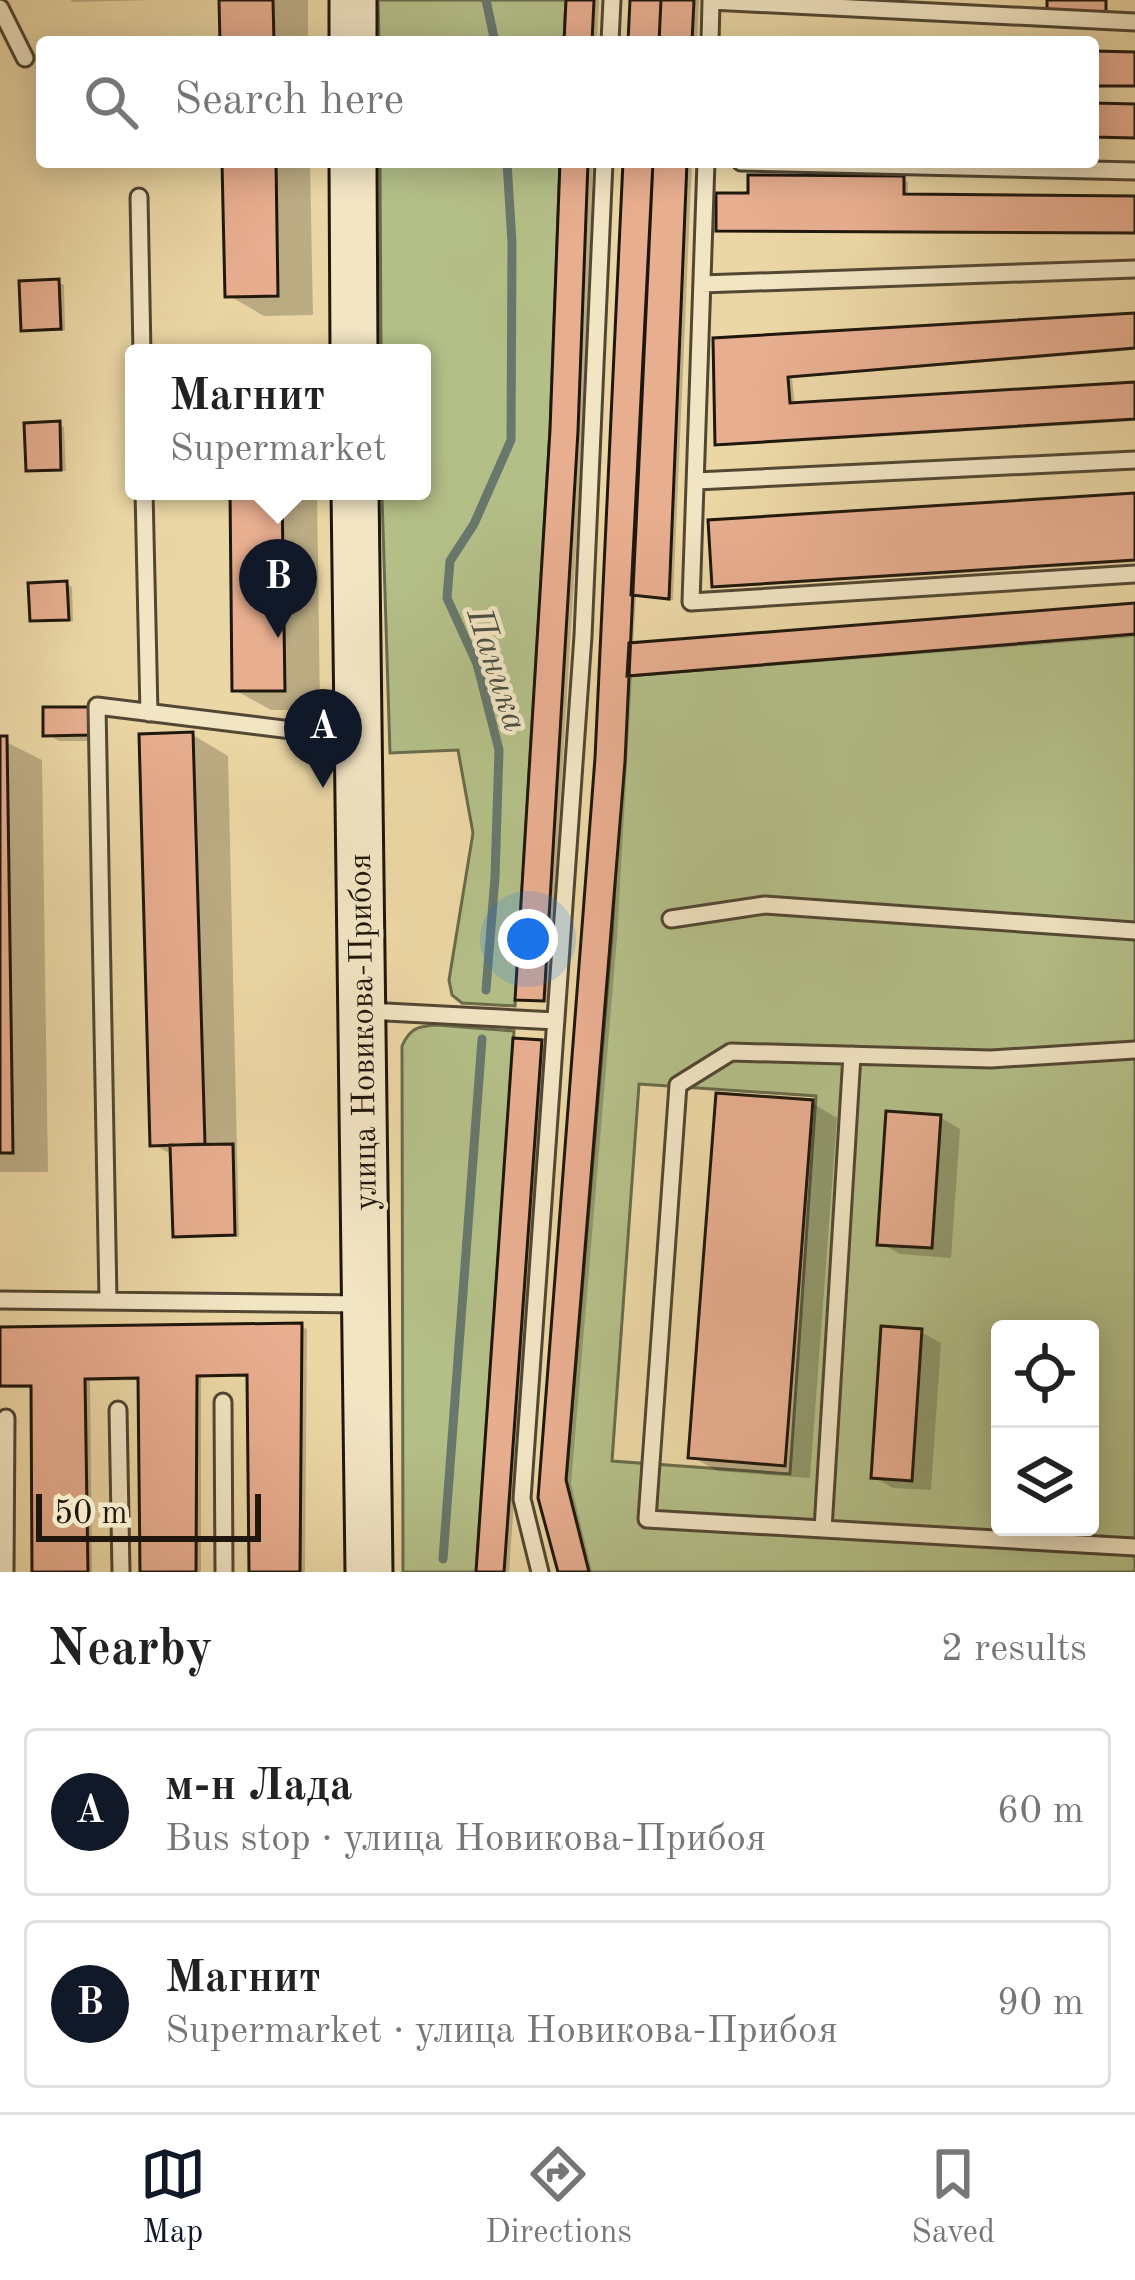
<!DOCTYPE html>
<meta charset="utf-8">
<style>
:root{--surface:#fff;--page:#f6f6f6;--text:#222;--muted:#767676;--line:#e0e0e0;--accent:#111827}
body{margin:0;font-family:"Old Standard TT",serif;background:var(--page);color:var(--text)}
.controls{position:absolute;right:36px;bottom:36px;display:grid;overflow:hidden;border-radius:12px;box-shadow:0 6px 30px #0003}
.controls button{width:108px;height:108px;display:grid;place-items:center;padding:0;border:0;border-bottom:3px solid var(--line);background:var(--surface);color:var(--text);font:60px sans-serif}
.scale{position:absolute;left:36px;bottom:30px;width:225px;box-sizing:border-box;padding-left:12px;border:6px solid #1f170d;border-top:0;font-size:33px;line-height:42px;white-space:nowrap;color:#1f170d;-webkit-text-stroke:9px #f2e5c4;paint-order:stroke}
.you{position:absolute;left:528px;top:939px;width:42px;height:42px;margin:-30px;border:9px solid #fff;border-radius:50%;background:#1a73e8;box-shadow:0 0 0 18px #1a73e833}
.badge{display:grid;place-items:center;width:78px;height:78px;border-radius:50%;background:var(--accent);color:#fff;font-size:39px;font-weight:700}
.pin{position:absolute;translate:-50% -99px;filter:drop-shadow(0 3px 6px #0008)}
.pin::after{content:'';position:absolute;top:63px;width:42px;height:36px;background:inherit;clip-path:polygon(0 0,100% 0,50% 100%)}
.popup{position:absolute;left:125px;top:344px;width:306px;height:156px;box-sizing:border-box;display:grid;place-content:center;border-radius:12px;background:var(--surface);filter:drop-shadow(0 3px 9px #0005);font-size:39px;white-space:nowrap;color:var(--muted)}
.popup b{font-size:45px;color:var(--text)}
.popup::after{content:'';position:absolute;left:50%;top:100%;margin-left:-24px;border:24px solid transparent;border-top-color:var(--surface)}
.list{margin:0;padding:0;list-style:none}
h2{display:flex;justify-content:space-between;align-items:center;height:156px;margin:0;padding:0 48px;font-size:51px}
h2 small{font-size:39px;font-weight:400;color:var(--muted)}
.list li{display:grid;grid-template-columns:78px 1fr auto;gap:36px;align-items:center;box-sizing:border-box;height:168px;margin:0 24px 24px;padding:0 24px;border:3px solid var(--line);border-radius:12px}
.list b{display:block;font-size:45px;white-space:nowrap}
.list p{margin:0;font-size:39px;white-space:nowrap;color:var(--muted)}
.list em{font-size:39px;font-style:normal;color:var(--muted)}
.icon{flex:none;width:66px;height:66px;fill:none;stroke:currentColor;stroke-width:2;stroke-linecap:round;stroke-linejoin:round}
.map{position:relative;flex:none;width:1135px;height:1572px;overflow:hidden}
.search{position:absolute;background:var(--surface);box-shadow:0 6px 30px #0003;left:36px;right:36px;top:36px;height:132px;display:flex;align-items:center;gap:30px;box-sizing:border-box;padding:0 42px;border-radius:12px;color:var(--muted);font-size:45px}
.sheet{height:540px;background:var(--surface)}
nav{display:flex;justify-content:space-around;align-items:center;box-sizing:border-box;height:168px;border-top:3px solid var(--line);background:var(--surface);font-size:33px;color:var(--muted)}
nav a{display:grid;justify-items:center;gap:6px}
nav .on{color:var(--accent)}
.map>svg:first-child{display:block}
</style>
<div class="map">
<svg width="1135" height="1572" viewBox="0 0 1135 1572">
<rect width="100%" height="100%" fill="#ebd7a5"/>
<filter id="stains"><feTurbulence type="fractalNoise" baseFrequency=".00167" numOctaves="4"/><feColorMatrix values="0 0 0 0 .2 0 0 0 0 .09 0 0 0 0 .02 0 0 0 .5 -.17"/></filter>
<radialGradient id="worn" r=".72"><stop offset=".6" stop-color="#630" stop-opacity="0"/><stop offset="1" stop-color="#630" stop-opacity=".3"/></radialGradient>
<path fill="#b4bf88" stroke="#6a6b4a" stroke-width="3" fill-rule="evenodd" d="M378,0H566L564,42H379Z
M380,162H560L550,430L515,1006L462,1003L452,995L449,980L473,833L458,750L390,753L382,497L425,495L422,353H381Z
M1135,634V1572H589L566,1480L612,934L627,676ZM639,1084L816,1096L790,1474L612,1461ZM1000,1329H1090V1527H1000Z
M437,1025L514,1031L476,1572H403L402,1046C410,1028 418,1026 437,1025Z"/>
<path fill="#0003" d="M70,0H151L73,2Z
M222,0H308V42H223Z
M569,0H599L597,42H567Z
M632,0H699L697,42H631Z
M225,162H310L313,315L264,316L228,295Z
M563,162H593L583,435L548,1002L518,998L553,430Z
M625,162H692L673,600L636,596L633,646L1135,606V637L632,677L617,938L571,1484L592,1572H561Z
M903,179L908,182V197L1135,199V234L719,229L751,196Z
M58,282L64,285L65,331L24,329Z
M1135,316V350L792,378L795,406L1135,385V421L723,446L718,443L716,341Z
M59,424L64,427L66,471L29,469Z
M233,491H317L320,710H271L235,690Z
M1135,496V562L720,588L715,585Z
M67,584L72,587L73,621L33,619Z
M88,710L100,717L101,741H59L46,734Z
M193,735L228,756L239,1237L176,1235L174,1156L153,1144Z
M0,739L42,760L48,1172H0Z
M541,1043L546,1046L509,1572H479Z
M812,1103L837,1118L810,1478L717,1471L691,1456Z
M940,1117L960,1129L951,1258L900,1254L881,1243Z
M301,1326L307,1329L305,1572H252L250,1376L201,1377V1572H143L141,1380L90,1381L92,1572H35L34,1388H0V1331Z
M921,1332L941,1343L931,1490L893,1488L874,1477Z"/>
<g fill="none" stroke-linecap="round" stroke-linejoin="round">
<path stroke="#68786d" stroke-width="9" d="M486,0L495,42
M486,990L495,877L499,750L477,664L447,598L450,561L474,524L511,440L512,243L507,162
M443,1559L482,1039"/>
</g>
<path fill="#e8ae90" stroke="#1f170d" stroke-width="3" d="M219,0H273L274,42H220Z
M566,0H594L592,42H564Z
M630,0H661L659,42H628Z
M661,0H694L692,42H659Z
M1047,0H1106V13L1047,12Z
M1093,51L1135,52V86H1093Z
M1093,103L1135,104V138L1093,137Z
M222,162H276L278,296L225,297Z
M560,162H588L578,431L544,1001L515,1000L550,430Z
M623,162H653L625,762L566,1480L589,1572H558L538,1498L595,758Z
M653,162H687L669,599L631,595Z
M748,175L904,176V194L1135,196V233L716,231V193H748Z
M59,279L61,329L21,331L19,281Z
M1135,313V348L788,377L790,403L1135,382V419L715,445L713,338Z
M60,421L61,470L26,471L24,423Z
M230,491H282L285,691H232Z
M1135,493V560L712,587L708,520Z
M67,581L69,620L30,621L28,583Z
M1135,603V634L627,676L629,643Z
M43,707H89V735L43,736Z
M193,732L205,1144L150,1146L139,734Z
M0,736H7L13,1153H0Z
M513,1038L542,1040L504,1572H476Z
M716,1093L813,1100L785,1466L688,1458Z
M886,1111L941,1115L932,1248L877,1245Z
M233,1144L235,1235L173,1237L170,1145Z
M302,1323L300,1572H249L247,1375L197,1376L196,1572H140L138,1378L85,1379L88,1572H32L31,1386H0V1327Z
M881,1326L922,1329L912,1481L871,1478Z"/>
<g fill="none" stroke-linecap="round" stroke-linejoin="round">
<defs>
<path id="lane" d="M0,8L25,58
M610,42L612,0
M710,42L711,1L1135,22
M706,162L691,602L1135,574
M741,162L1135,171
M139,197L142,353
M702,284L1135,269
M696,481L1135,460
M144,491L149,713
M671,919L765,905L1135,931
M367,1011L556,1021
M1135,1050L991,1059L731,1052L678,1085L647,1519L1135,1547
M0,1300L363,1304
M108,1300L97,706L356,738
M223,1402L224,1572
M118,1410L121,1572
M823,1529L852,1055
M5,1572L6,1418
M540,1572L522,1499L583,636L604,162"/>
<path id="secondary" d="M353,0V42
M353,162L354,353
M355,491L369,1572"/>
</defs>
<use href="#lane" stroke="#524733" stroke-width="21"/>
<use href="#secondary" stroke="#1f170d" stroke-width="51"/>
<use href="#lane" stroke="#f2e5c4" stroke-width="15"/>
<use href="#secondary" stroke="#f2e5c4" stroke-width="45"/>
</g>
<g text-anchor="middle" stroke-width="9" stroke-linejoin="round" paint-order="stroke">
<g font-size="33" fill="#1f170d" stroke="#f2e5c4">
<text transform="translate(361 1032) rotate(-91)" y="12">улица Новикова-Прибоя</text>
</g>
<g font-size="36" font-style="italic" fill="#4a4f45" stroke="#f2e5c4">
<text transform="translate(499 669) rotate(72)" y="13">Паника</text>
</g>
</g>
<rect width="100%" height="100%" filter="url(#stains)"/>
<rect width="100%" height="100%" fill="url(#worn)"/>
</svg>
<div class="controls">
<button><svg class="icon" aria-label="locate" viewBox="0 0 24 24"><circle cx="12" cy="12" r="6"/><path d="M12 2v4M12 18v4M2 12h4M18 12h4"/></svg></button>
<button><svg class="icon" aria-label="layers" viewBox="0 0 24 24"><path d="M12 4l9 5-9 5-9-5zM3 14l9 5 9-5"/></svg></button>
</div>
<div class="scale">50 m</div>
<div class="you"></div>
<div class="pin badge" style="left:323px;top:788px">A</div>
<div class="pin badge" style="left:278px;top:638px">B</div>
<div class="popup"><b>Магнит</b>Supermarket</div>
<div class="search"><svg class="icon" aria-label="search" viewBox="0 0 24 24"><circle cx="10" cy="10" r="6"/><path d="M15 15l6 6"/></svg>Search here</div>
</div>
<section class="sheet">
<h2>Nearby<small>2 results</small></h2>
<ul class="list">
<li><span class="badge">A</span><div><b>м-н Лада</b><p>Bus stop · улица Новикова-Прибоя</p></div><em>60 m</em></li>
<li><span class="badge">B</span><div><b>Магнит</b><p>Supermarket · улица Новикова-Прибоя</p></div><em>90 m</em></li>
</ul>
</section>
<nav>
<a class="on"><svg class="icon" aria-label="map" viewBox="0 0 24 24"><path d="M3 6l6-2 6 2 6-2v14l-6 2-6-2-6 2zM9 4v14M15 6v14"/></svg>Map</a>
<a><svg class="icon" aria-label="directions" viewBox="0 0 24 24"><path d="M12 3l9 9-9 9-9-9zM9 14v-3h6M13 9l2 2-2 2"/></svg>Directions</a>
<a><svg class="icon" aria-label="saved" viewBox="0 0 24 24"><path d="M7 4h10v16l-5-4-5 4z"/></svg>Saved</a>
</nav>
